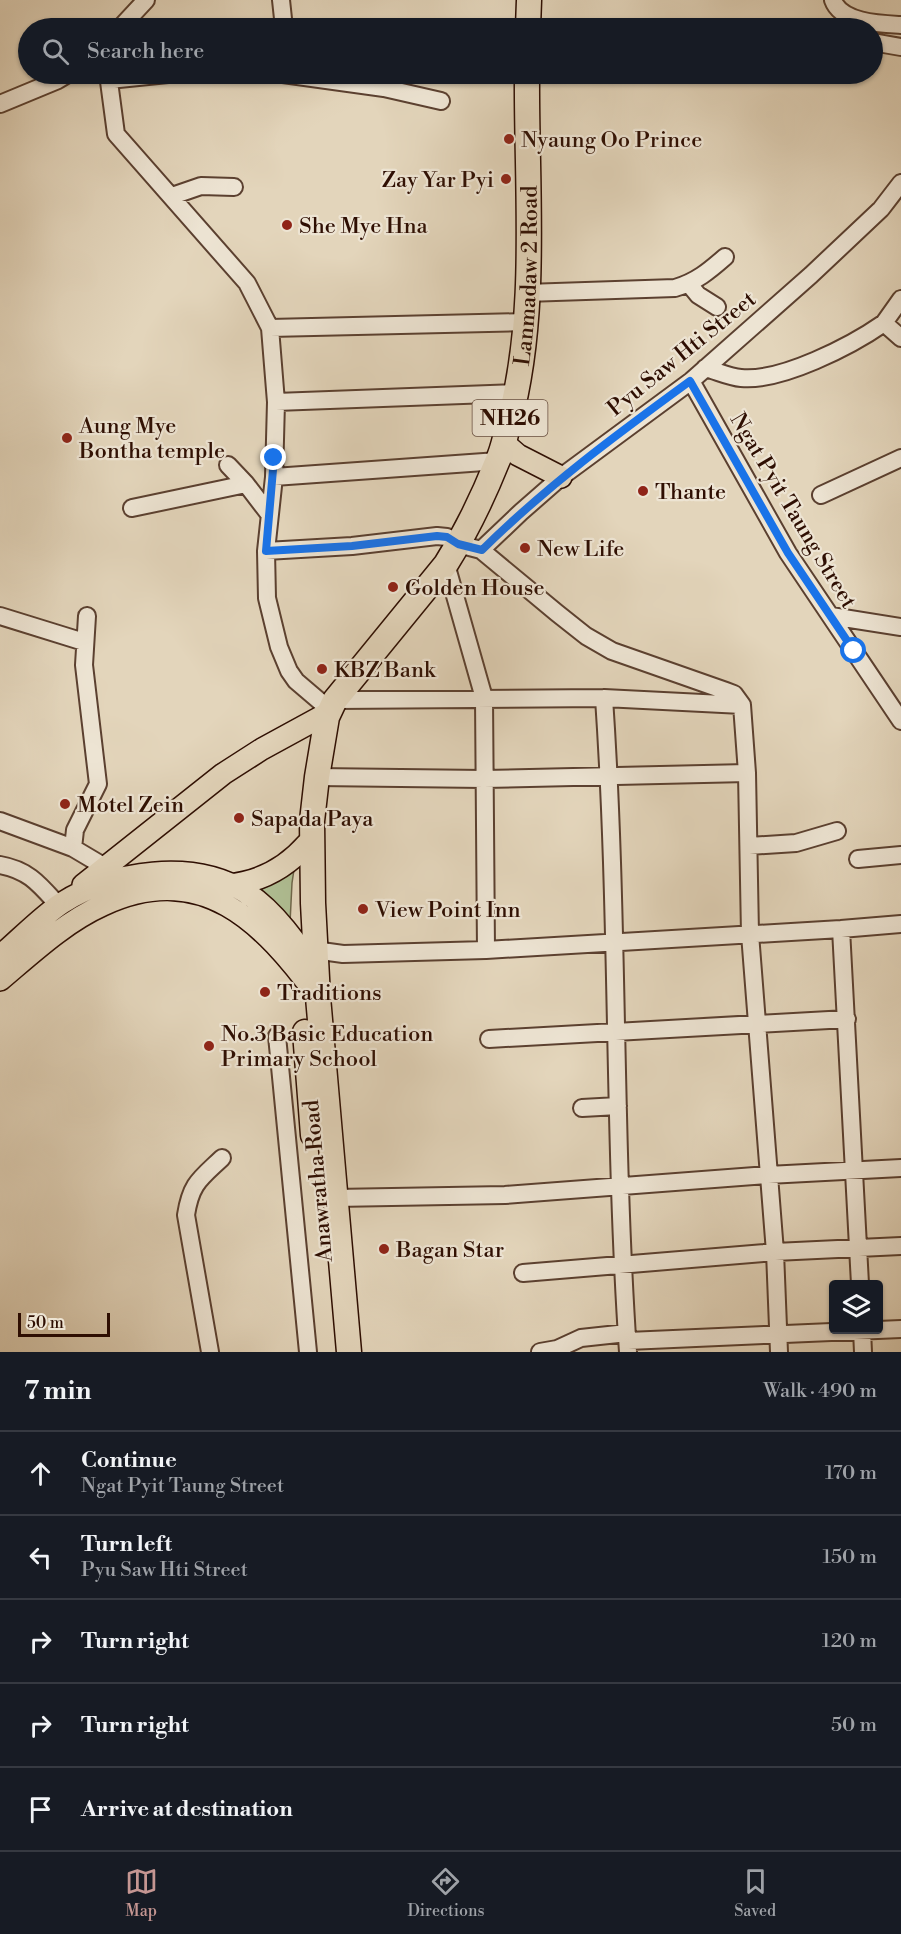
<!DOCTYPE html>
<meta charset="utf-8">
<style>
:root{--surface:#171b24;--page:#20242c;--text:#f1f3f6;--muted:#9ea1a6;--line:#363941;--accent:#c59692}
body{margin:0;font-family:"Libre Bodoni",serif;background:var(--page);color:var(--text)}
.controls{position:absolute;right:18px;bottom:18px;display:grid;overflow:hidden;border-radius:6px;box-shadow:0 2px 4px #0004}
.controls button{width:54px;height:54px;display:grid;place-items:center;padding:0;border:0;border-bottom:2px solid var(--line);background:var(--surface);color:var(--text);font:30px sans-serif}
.scale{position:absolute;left:18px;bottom:15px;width:92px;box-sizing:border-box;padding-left:6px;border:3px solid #2e0e02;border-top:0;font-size:16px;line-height:21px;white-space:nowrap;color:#2e0e02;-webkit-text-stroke:4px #ede4d3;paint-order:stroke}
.stop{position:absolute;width:18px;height:18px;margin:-14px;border:4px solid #1a73e8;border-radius:50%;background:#fff}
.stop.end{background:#1a73e8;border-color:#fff;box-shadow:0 2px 6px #0008}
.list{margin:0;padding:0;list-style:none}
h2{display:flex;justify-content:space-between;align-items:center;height:78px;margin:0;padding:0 24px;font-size:26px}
h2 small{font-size:20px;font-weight:400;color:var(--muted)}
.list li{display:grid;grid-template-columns:39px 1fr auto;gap:18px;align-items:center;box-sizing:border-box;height:84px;padding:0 24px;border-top:2px solid var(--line)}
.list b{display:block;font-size:22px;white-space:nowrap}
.list p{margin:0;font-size:20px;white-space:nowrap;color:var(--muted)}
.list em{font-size:20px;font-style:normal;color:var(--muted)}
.icon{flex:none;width:33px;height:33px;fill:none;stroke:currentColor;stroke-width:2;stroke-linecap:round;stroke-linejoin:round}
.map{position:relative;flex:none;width:901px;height:1352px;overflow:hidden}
.search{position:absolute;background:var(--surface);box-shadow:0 2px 4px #0004;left:18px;right:18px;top:18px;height:66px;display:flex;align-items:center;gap:15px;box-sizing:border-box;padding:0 21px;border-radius:33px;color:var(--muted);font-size:22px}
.sheet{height:498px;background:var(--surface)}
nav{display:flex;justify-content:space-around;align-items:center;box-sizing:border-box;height:84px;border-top:2px solid var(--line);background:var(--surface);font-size:16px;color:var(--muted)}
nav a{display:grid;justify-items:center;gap:3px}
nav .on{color:var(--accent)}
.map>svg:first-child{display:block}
</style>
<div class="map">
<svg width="901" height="1352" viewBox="0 0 901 1352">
<rect width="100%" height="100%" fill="#e3d5bb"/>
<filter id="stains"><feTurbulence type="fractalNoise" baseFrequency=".00333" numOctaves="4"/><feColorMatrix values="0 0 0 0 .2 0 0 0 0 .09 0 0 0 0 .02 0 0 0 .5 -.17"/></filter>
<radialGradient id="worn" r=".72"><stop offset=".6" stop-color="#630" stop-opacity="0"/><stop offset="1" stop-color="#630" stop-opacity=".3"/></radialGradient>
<path fill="#afbe93" stroke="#6e664a" stroke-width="1.5" d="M295,863L292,883L290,923L249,889Z"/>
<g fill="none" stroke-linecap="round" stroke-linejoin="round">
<defs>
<path id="minor" d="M281,0L284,28
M833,0C841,23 881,24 901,25
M120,28L146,0
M779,28H784
M872,42L901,47
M108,74L116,134L247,283L270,328L276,402L274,477L266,551L267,598L279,647L289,671L296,681L330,710
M283,74L384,88L441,101
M109,80L168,74
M0,104L58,80L68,74
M172,196L201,186L234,187
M689,284L698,295L717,307
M526,293L675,288C696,282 709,271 725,257
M884,323L901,299
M270,328L526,322
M705,368C717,371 729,377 741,378C781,382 851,346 884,323L901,338
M691,381L788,553L901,721
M276,402L516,393
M228,465L246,484L269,514
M274,477L498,461
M821,495L901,458
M132,508L246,484
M481,550L521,512L561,477L691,381L811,275L881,209L901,183
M266,551L352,546L437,536L447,537L458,544L481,550L557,613L586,636L612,651L726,691L734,694L742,705
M446,564L484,698L486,950
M0,616L84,642
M831,616L901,627
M604,698C619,916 613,1134 628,1352
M335,700L604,698L742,705L747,773L750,934L775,1252L779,1352
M317,777L484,779L747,773
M0,821L73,848L105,867
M749,846L796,843L837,831
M73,848L75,830L98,784L84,665L87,616
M858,859L901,855
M0,865C29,870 40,885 59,906
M841,929L860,1284
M307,949L343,954L486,950L841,929L901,924
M277,1036L308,1352
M489,1039L847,1019
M582,1108L618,1106
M335,1198L505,1195L768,1175L901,1168
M523,1273L775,1252L901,1246
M862,1330L863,1352
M628,1341L901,1329
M210,1352L186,1215C191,1183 200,1179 222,1158
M540,1352L557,1349L581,1338L627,1333"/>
<path id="major" d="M503,442L518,455L561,477
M83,885L223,774L262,749L328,713
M228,885C260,882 286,868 307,844
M0,956C19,940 42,916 62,903C112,871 193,859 245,892C273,909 300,946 316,974
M0,980C32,953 65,922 103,905C202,859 263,922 318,997"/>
<g id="highway">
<path d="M528,28L529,0"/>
<path d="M305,1032L313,1135"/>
<path id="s1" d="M349,1352L318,997L313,903L312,821L317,777L327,717L335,700L446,564C466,532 483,497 497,462C503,450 505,436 509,423C539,312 526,188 527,74"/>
</g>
</defs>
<use href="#minor" stroke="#5b4030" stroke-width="20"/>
<use href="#major" stroke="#2e0e02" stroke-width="24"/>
<use href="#highway" stroke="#2e0e02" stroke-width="27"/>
<use href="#minor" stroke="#ede4d3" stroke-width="16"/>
<use href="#major" stroke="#e3d5bb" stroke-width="21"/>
<use href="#highway" stroke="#e3d5bb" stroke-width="24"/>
</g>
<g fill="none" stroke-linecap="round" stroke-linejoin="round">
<path stroke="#1a73e8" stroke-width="8" d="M274,458L266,551L352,546L437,536L447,537L458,544L482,550C548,485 616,435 690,381L788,553L854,651"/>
</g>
<g fill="#8f2418" stroke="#ede4d3" stroke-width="2">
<circle cx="509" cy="139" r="6"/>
<circle cx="506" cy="179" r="6"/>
<circle cx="287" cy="225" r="6"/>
<circle cx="67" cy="438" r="6"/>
<circle cx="643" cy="491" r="6"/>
<circle cx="525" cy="548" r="6"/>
<circle cx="393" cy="587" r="6"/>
<circle cx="322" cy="669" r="6"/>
<circle cx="65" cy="804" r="6"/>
<circle cx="239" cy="818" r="6"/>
<circle cx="363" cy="909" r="6"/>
<circle cx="265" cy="992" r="6"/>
<circle cx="209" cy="1046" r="6"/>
<circle cx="384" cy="1249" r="6"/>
</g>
<g text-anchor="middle" stroke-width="4.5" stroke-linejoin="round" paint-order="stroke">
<rect fill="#ede4d3" stroke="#674e41" stroke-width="1.5" x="472.5" y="400" width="75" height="36" rx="4.5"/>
<g font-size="21" font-weight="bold" fill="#2e0e02">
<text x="510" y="425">NH26</text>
</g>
<g font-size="22" fill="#2e0e02" stroke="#ede4d3" text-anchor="start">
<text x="521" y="147">Nyaung Oo Prince</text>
<text x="494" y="187" text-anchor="end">Zay Yar Pyi</text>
<text x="299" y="233">She Mye Hna</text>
<text x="79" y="433">Aung Mye<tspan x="79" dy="25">Bontha temple</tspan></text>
<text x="655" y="499">Thante</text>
<text x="537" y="556">New Life</text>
<text x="405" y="595">Golden House</text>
<text x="334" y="677">KBZ Bank</text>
<text x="77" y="812">Motel Zein</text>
<text x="251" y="826">Sapada Paya</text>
<text x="375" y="917">View Point Inn</text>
<text x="277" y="1000">Traditions</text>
<text x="221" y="1041">No.3 Basic Education<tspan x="221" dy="25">Primary School</tspan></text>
<text x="396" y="1257">Bagan Star</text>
</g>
<g font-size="22" fill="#2e0e02" stroke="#ede4d3">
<text dy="8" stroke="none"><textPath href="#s1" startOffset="1136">Lanmadaw 2 Road</textPath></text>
<text transform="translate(681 353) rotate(-39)" y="8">Pyu Saw Hti Street</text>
<text transform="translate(794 510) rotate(59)" y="8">Ngat Pyit Taung Street</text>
<text transform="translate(317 1181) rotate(-95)" y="8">Anawratha Road</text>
</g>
</g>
<rect width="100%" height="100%" filter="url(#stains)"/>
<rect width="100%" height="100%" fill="url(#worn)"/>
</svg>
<div class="controls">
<button><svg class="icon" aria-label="layers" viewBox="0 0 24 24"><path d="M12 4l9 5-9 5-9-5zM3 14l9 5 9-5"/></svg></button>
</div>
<div class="scale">50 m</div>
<div class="stop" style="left:854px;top:651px"></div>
<div class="stop end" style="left:274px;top:458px"></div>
<div class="search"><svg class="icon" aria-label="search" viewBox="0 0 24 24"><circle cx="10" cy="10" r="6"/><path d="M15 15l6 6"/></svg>Search here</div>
</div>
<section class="sheet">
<h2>7 min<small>Walk · 490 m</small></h2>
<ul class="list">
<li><svg class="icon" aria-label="ahead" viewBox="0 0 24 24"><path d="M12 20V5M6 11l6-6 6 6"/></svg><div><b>Continue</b><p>Ngat Pyit Taung Street</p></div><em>170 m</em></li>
<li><svg class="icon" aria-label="left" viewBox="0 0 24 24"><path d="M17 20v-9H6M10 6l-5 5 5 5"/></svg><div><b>Turn left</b><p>Pyu Saw Hti Street</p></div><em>150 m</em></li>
<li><svg class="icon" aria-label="right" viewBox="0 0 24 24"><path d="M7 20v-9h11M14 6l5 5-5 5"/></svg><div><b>Turn right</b></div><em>120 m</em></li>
<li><svg class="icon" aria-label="right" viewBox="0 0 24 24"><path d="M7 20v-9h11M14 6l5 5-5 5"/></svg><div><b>Turn right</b></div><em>50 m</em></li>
<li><svg class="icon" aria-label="arrive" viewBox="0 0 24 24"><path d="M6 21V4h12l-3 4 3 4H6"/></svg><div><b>Arrive at destination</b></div></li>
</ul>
</section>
<nav>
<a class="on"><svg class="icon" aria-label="map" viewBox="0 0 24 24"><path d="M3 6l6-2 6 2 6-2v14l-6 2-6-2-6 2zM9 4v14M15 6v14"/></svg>Map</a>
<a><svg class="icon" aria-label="directions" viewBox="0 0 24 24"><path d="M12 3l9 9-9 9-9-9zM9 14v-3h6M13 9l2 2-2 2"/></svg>Directions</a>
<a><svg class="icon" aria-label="saved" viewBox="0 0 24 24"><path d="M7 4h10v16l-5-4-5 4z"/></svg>Saved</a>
</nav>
